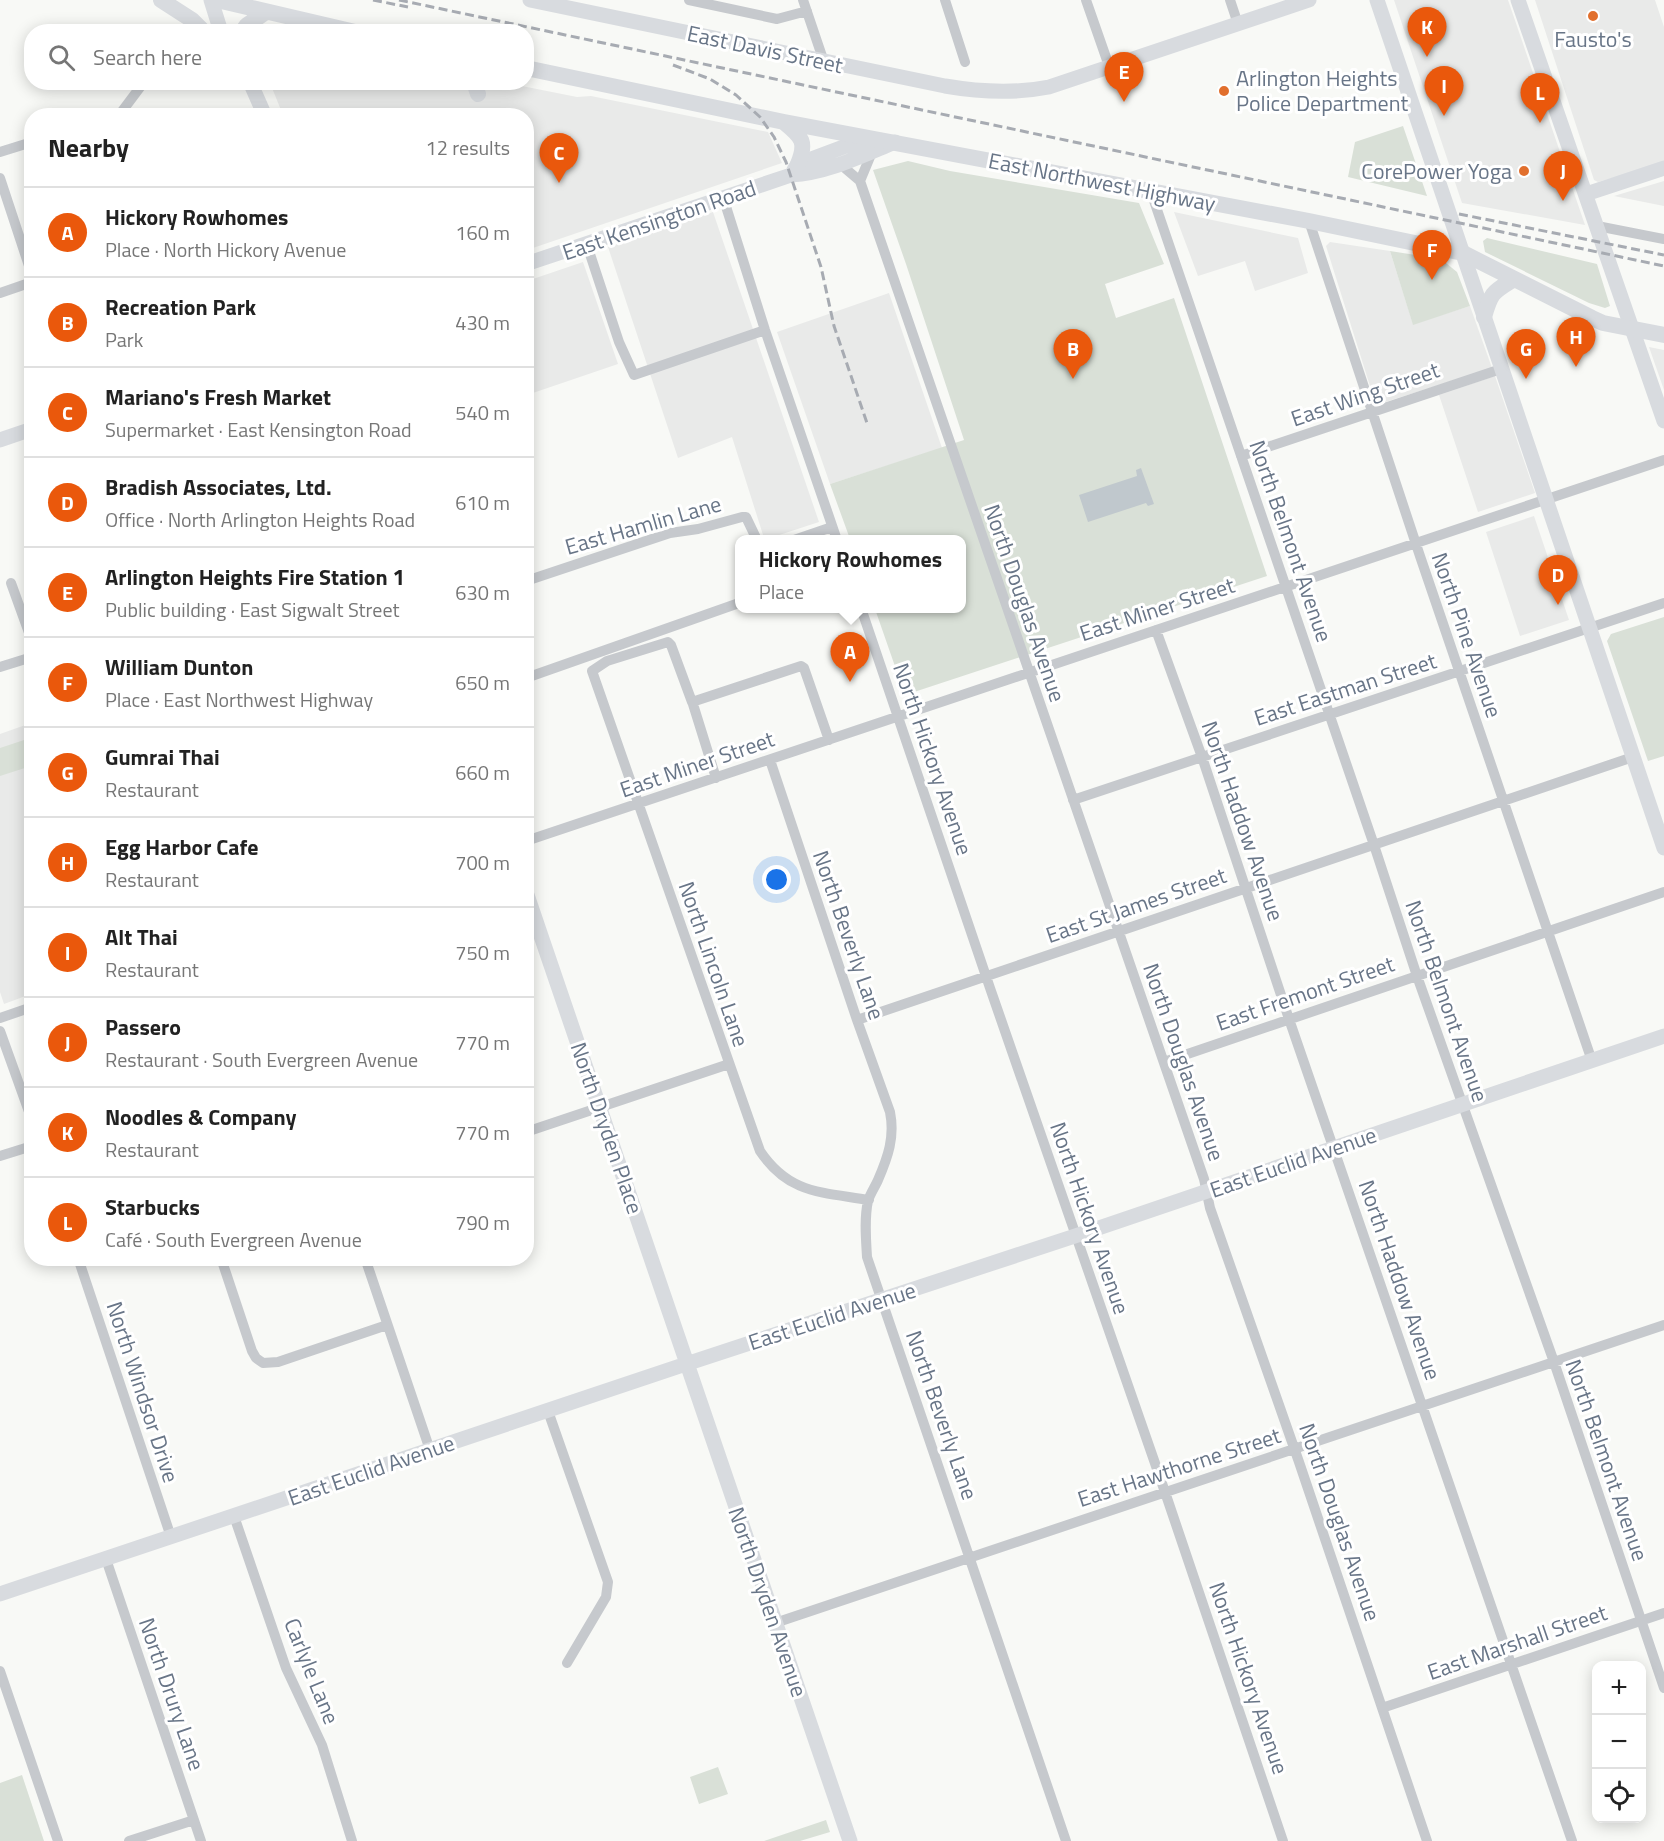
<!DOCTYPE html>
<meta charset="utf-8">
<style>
:root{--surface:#fff;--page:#f6f6f6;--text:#222;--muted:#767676;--line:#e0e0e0;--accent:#ea580c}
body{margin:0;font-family:"Titillium Web",sans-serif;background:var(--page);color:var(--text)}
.controls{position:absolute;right:18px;bottom:18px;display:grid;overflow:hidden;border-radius:12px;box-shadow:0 3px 15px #0003}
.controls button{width:54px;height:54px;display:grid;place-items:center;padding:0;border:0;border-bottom:2px solid var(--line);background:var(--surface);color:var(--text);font:30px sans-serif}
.you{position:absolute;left:777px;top:880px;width:21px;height:21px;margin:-15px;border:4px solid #fff;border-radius:50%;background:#1a73e8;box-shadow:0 0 0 9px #1a73e833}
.badge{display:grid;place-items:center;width:39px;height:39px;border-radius:50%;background:var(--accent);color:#fff;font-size:20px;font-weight:700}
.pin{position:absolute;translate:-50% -50px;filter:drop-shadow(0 2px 3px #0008)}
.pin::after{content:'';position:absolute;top:32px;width:21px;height:18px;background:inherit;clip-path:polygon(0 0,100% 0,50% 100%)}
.popup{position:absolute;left:735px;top:535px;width:231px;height:78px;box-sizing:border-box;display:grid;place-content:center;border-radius:12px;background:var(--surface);filter:drop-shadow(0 2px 4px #0005);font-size:20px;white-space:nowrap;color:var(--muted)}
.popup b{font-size:22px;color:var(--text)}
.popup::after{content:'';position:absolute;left:50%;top:100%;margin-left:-12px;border:12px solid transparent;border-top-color:var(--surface)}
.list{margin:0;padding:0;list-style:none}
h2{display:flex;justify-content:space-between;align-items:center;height:78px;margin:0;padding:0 24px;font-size:26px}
h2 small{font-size:20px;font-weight:400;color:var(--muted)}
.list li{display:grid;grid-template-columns:39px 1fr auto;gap:18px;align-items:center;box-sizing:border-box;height:90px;padding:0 24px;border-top:2px solid var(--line)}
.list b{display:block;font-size:22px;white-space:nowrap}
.list p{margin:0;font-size:20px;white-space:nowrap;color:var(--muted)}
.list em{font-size:20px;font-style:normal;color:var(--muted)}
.icon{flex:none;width:33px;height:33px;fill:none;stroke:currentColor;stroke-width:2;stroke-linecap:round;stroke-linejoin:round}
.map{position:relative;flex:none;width:1664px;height:1841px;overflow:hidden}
.search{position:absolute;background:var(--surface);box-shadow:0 3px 15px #0003;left:24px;top:24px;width:510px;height:66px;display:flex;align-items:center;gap:15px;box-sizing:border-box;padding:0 21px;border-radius:24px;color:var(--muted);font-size:22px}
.panel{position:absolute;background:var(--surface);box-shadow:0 3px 15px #0003;left:24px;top:108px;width:510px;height:1158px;border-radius:24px}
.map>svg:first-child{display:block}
</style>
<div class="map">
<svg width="1664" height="1841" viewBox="0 0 1664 1841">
<rect width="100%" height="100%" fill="#f8f9f6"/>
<path fill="#e9eae9" d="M1394,0H1508L1585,225L1462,203Z
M1535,0H1655L1664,27V163L1598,182L1594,180Z
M502,82L577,97L591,96L768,132L782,163L527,250L526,116L283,115L270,83Z
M1664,181V206L1614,196Z
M713,212L819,522L767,539L764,538L732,437L678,458L608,247Z
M1174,212L1298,238L1308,273L1255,291L1245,261L1198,276Z
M1330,242L1390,251L1413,324L1470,306L1492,368L1376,405L1326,246Z
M583,262L618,364L527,395V281Z
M889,293L942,448L830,484L777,332Z
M1649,347L1664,350V390Z
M1495,376L1535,493L1478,512L1439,395Z
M1534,516L1569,620L1520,636L1486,532Z
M31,723V994L4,1004L0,992V734Z"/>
<path fill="#d9e0d7" d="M1403,126L1427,196L1348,177L1355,142Z
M908,161L950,171L1139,203L1164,264L1105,284L1116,318L1174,298L1267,576L905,695L875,609L961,608V540L850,539L830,484L964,440L906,264L873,170Z
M1487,238L1597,264L1610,306L1605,308L1589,303L1485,252L1483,241Z
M1390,251L1441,259L1457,272L1470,306L1413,325Z
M1664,617V756L1648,761L1607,641L1611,634Z
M30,738L31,766L0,776V748Z
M718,1767L728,1794L699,1804L690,1777Z
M22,1775L44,1841H0V1783Z
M826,1820L830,1832L800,1841H764Z"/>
<path fill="#c0c8cd" d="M1141,468L1154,504L1148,506L1146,503L1088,522L1079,495L1137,476L1136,470Z"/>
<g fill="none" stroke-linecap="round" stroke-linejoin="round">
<path stroke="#c6c9cd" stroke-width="10" d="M689,0L777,19L807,11
M803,0L824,62
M945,0L965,62
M1086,0L1109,66
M1230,0L1238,24
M116,116L120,114L144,82
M0,152L32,142
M840,164L860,181L872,152
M0,178L32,275
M860,181L1204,1179L1210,1208L1299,1462L1427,1841
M1151,192L1374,845L1417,976L1554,1362L1664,1688
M723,197L765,330L837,540
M1309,221C1401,502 1495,781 1592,1061
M1597,226L1664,239
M587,245L619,342L634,375L765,330
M0,293L32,282
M1241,456L1501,369
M794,540L832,527
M526,581L670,533L698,529L742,517H746L757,540
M11,583L32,641
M861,608L990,988L1165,1492L1283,1841
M1156,630L1202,757L1289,1019L1572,1841
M0,667L32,657
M526,678L739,603
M692,701L716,778
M829,740L804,668L801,666L692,702L671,645L668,642L607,661L592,671L760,1151C789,1194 821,1192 869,1200
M770,760L857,1020L890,1112C895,1137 888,1157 878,1180C875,1187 870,1194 868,1201C864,1219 866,1239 867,1257L1066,1841
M1073,800L1664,603
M526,841L1664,460
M0,1018L32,1007
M857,1020L1633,757
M0,1031L32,1120
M1164,1062L1664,892
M526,1132L729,1064
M0,1156L32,1146
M78,1258L171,1537
M221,1258L252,1351L256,1358L263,1363L278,1362L387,1325
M365,1258L430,1450
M548,1411L608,1582L606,1597L567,1663
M234,1516L286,1668L322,1745L352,1841
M106,1559L201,1841
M775,1623L1664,1325
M0,1671L58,1841
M1382,1708L1664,1613
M129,1841L194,1820"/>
<path stroke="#d8dbdf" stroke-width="15" d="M211,0L221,32
M530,0L945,86C980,92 1014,94 1049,87L1309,0
M1377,0L1664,848
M1518,0L1664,421
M250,82L265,116
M794,170L798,164L846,146L880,143
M1586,194L1664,168
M526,264L791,175C827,173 861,156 895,142
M0,440L32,429
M526,892L850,1841
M0,1594L686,1364L1075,1236L1664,1036"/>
<path stroke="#d8dbdf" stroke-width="16" d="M161,0L192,20L204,32
M217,0L355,32
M242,32L247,25L266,12
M526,68L784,122L1309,221L1463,253L1592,318L1603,323L1664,335
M474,82L478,94
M785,123C802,137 807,142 798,164
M1484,317C1491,292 1493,292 1514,279"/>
<path stroke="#a7abb2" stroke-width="3" stroke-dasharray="9 4.5" stroke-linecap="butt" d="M373,0L408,7
M399,0L1664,266
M673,65L710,79L736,95L760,117L774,137L786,162L821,267L834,326L867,423
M1459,214L1664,255"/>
</g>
<g fill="#e16f2d" stroke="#fff" stroke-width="2">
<circle cx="1593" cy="16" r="6"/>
<circle cx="1224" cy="91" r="6"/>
<circle cx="1524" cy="171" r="6"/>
</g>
<g text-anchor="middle" stroke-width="6" stroke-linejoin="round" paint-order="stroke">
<g font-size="22" fill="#687587" stroke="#fff">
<text x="1593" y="47">Fausto's</text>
<text x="1236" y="86" text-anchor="start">Arlington Heights<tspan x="1236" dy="25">Police Department</tspan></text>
<text x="1512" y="179" text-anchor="end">CorePower Yoga</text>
</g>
<g font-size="22" fill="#687587" stroke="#fff">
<text transform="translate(765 49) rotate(12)" y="8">East Davis Street</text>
<text transform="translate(1102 182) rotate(11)" y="8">East Northwest Highway</text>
<text transform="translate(659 220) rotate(-19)" y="8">East Kensington Road</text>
<text transform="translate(1365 394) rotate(-19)" y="8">East Wing Street</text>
<text transform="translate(643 525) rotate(-16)" y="8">East Hamlin Lane</text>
<text transform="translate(1291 541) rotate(71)" y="8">North Belmont Avenue</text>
<text transform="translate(1025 603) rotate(71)" y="8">North Douglas Avenue</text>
<text transform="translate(1157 609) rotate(-18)" y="8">East Miner Street</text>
<text transform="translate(1467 635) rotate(71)" y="8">North Pine Avenue</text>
<text transform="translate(1345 689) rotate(-18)" y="8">East Eastman Street</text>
<text transform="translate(933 759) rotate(71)" y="8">North Hickory Avenue</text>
<text transform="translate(697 764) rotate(-19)" y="8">East Miner Street</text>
<text transform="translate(1243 821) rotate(71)" y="8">North Haddow Avenue</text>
<text transform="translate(1136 905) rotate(-19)" y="8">East St James Street</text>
<text transform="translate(849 935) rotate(71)" y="8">North Beverly Lane</text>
<text transform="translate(714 964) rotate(71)" y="8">North Lincoln Lane</text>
<text transform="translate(1305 993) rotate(-19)" y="8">East Fremont Street</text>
<text transform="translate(1447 1001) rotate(71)" y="8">North Belmont Avenue</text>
<text transform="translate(1184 1062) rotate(71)" y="8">North Douglas Avenue</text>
<text transform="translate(607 1128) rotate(71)" y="8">North Dryden Place</text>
<text transform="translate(1293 1162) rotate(-19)" y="8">East Euclid Avenue</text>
<text transform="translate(1090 1218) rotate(71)" y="8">North Hickory Avenue</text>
<text transform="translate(1400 1280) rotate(71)" y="8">North Haddow Avenue</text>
<text transform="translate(832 1316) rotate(-18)" y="8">East Euclid Avenue</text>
<text transform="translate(143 1392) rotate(72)" y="8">North Windsor Drive</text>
<text transform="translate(942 1415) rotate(71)" y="8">North Beverly Lane</text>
<text transform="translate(1607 1460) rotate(71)" y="8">North Belmont Avenue</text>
<text transform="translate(1179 1467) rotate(-18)" y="8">East Hawthorne Street</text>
<text transform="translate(371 1470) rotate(-19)" y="8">East Euclid Avenue</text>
<text transform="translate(1340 1522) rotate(71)" y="8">North Douglas Avenue</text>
<text transform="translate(768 1602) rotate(71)" y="8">North Dryden Avenue</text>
<text transform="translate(1517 1642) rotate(-19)" y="8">East Marshall Street</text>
<text transform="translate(312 1671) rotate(68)" y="8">Carlyle Lane</text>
<text transform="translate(1249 1678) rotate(71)" y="8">North Hickory Avenue</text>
<text transform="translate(172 1694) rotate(71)" y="8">North Drury Lane</text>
</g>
</g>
</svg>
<div class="controls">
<button>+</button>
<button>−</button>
<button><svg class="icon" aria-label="locate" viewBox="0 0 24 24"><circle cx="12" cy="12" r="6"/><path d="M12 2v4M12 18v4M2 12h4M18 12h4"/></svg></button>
</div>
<div class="you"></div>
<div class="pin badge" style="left:850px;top:682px">A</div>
<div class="popup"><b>Hickory Rowhomes</b>Place</div>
<div class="pin badge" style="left:1073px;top:379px">B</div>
<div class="pin badge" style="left:559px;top:183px">C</div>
<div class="pin badge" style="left:1558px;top:605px">D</div>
<div class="pin badge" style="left:1124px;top:102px">E</div>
<div class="pin badge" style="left:1432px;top:280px">F</div>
<div class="pin badge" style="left:1526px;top:379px">G</div>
<div class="pin badge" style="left:1576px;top:367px">H</div>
<div class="pin badge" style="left:1444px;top:116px">I</div>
<div class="pin badge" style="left:1563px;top:201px">J</div>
<div class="pin badge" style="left:1427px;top:57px">K</div>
<div class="pin badge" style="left:1540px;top:123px">L</div>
<div class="search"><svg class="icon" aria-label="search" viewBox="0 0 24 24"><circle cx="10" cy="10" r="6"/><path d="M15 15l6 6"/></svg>Search here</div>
<section class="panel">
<h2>Nearby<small>12 results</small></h2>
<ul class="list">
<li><span class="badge">A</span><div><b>Hickory Rowhomes</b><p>Place · North Hickory Avenue</p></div><em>160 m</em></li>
<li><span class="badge">B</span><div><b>Recreation Park</b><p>Park</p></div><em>430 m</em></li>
<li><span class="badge">C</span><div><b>Mariano's Fresh Market</b><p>Supermarket · East Kensington Road</p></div><em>540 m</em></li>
<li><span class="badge">D</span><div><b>Bradish Associates, Ltd.</b><p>Office · North Arlington Heights Road</p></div><em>610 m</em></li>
<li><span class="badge">E</span><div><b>Arlington Heights Fire Station 1</b><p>Public building · East Sigwalt Street</p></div><em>630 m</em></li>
<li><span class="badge">F</span><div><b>William Dunton</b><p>Place · East Northwest Highway</p></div><em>650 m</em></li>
<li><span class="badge">G</span><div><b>Gumrai Thai</b><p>Restaurant</p></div><em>660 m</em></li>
<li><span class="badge">H</span><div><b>Egg Harbor Cafe</b><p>Restaurant</p></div><em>700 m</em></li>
<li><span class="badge">I</span><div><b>Alt Thai</b><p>Restaurant</p></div><em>750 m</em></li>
<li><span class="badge">J</span><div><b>Passero</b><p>Restaurant · South Evergreen Avenue</p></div><em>770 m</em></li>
<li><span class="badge">K</span><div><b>Noodles &amp; Company</b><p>Restaurant</p></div><em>770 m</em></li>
<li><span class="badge">L</span><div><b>Starbucks</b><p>Café · South Evergreen Avenue</p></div><em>790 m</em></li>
</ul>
</section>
</div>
